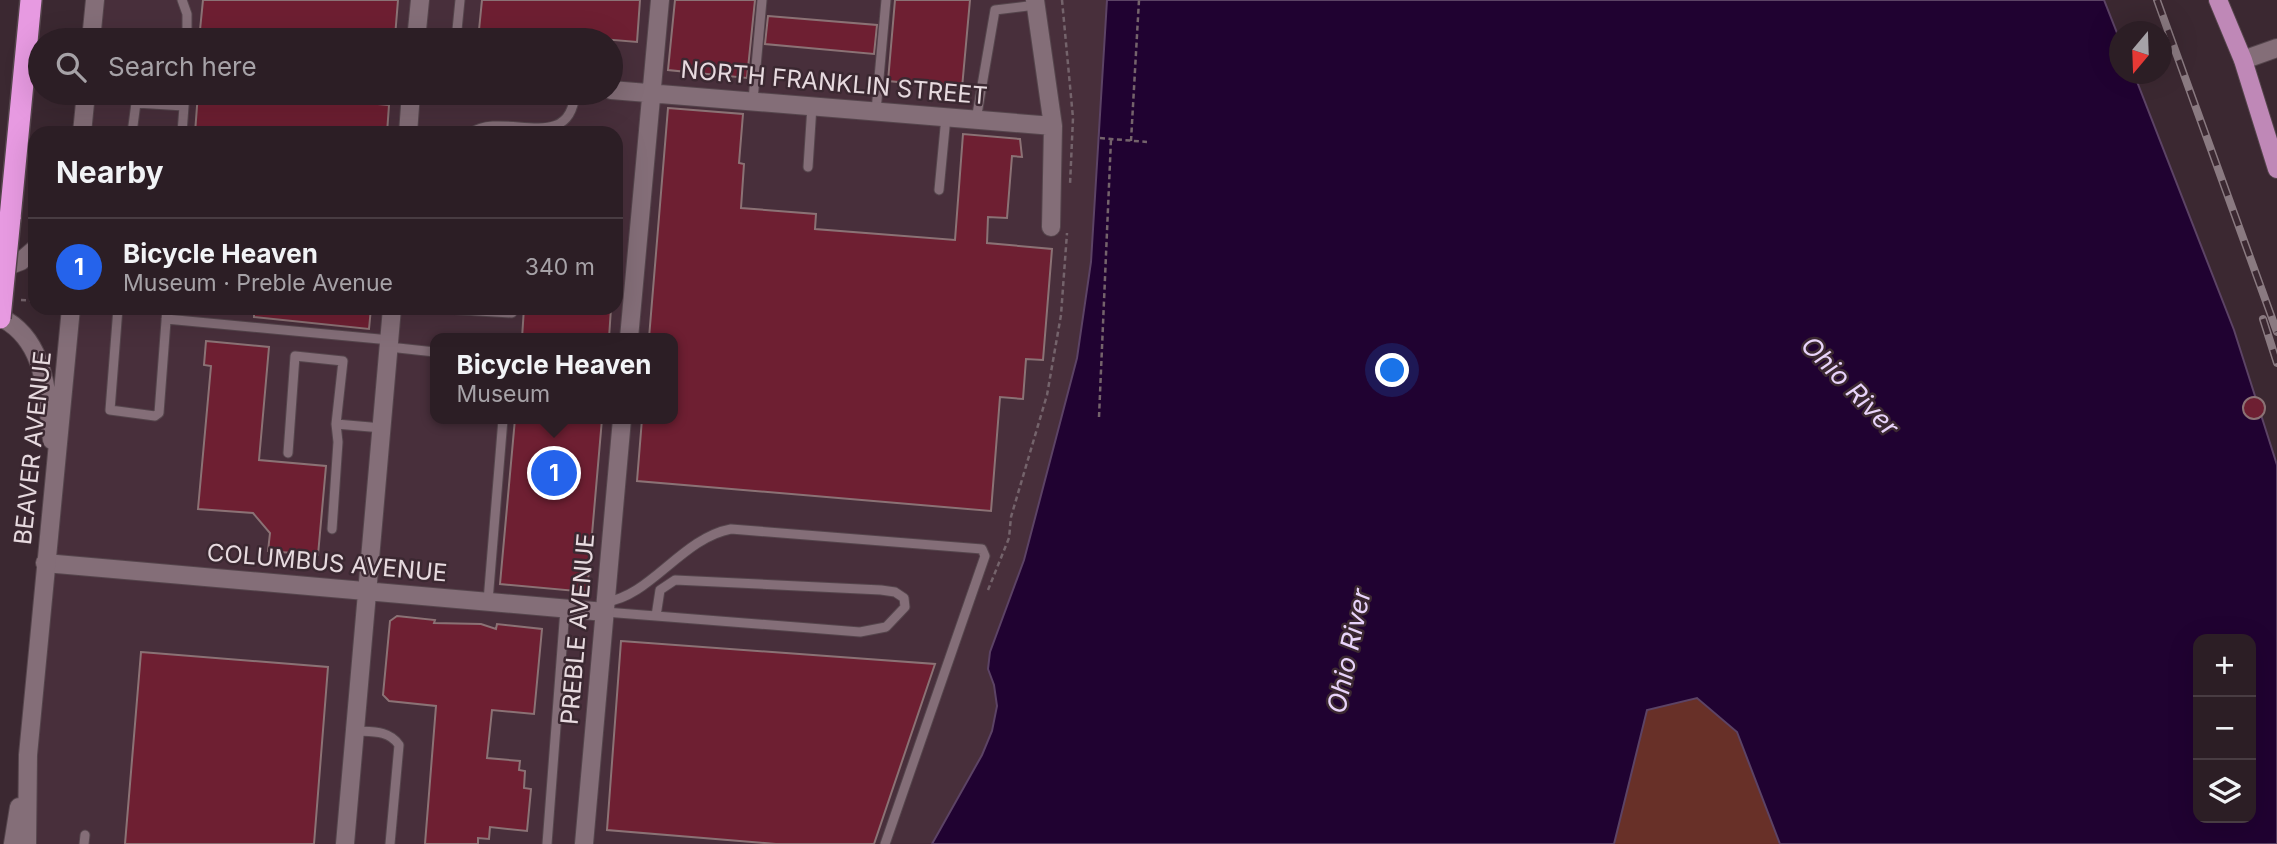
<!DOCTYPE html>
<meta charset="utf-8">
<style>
:root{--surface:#2c1e25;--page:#34272d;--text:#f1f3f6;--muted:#a6a2a7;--line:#483c42;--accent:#2563eb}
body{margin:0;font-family:Inter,sans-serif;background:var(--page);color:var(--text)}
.controls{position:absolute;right:21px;bottom:21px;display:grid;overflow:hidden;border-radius:14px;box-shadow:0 7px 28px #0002}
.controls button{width:63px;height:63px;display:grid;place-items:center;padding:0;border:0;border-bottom:2px solid var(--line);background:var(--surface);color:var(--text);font:35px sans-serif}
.compass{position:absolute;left:2109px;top:21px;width:63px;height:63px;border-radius:50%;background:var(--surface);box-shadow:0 7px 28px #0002;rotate:199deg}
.you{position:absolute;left:1393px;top:371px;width:24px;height:24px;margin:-18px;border:5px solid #fff;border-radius:50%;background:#1a73e8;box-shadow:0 0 0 10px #1a73e833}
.badge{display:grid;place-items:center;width:46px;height:46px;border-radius:50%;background:var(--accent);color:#fff;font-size:23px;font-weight:700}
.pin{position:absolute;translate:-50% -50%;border:4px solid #fff;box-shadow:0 2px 7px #0006}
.popup{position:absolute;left:430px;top:333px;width:248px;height:91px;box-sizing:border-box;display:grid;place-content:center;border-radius:14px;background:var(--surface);filter:drop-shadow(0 2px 5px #0005);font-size:23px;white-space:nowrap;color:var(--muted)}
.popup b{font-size:26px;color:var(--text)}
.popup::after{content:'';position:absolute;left:50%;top:100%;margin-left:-14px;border:14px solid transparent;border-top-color:var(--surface)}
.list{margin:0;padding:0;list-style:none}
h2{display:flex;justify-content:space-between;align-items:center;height:91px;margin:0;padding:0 28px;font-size:30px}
h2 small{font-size:23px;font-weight:400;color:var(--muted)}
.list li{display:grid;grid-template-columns:46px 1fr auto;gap:21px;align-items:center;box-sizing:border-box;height:98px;padding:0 28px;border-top:2px solid var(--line)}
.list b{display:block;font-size:26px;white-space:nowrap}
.list p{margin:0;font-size:23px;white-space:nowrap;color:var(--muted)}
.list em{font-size:23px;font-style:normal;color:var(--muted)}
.icon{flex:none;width:38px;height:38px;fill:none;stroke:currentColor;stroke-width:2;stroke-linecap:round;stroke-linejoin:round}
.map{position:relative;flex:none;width:2277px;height:844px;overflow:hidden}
.search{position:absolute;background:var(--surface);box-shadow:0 7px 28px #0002;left:28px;top:28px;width:595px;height:77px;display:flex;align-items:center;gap:18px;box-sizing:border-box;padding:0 24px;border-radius:38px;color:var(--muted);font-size:26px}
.panel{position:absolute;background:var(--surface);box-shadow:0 7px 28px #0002;left:28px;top:126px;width:595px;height:189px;border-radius:21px}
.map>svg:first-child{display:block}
</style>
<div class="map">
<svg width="2277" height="844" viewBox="0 0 2277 844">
<rect width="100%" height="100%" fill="#3b2831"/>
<path fill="#482f3b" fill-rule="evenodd" d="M95,0H1107L1091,262L1077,358L1024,560L990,652L988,669L994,685L997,706L992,731L982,755L932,844H27L71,308H616V133H82L86,93H611V40H91ZM435,338H673V419H435Z"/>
<path fill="#683028" d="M1697,698L1737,732L1780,844H1614L1647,710Z"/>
<path fill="#200231" stroke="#5c4365" stroke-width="2" fill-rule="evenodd" d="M1107,0H2104L2119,38L2120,74H2134L2234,330L2277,465V844H1780L1737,732L1697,698L1647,710L1614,844H932L982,755L992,731L997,706L994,685L988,669L990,652L1024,560L1077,358L1091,262ZM2198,639H2251V818H2198Z"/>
<path fill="#6e1f32" stroke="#8b7275" stroke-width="2" d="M203,0H398L395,37L380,36L379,40H317L200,30Z
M482,0H640L637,42L543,34L542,40H478Z
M675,0H755L747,78L668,70Z
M895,0H970L962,88L888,81Z
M768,16L877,25L874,54L765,44Z
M198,93H356V102L389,105L387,133H195Z
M668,108L743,114L739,163L744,164L741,208L816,214L815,229L955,240L963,134L1020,139L1022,157L1012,156L1007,218L988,217L987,243L1052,249L1043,360L1026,359L1023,399L1000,397L991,511L637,481L642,419H673V338H649Z
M254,308H371L369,329L254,317Z
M524,308H611L609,338H522Z
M206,341L269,347L259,460L326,466L318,555L268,551L270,533L253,513L198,509L211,366L204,365Z
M2243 408a11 11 0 1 1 22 0a11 11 0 1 1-22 0Z
M515,419H602L587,592L500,584Z
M397,616L435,620L434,623L481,624L496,629L497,624L542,629L534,714L492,710L487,758L520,761L519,770L525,771L524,788L531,789L527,831L490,827L489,839L478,838V844H425L436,706L389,701L383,695L390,621Z
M621,641L935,664L874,844H776L607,830Z
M141,652L328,667L314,844H125Z"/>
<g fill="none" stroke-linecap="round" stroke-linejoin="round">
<defs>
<path id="lane" d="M182,0L187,14V40
M456,40L460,0
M753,100L762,0
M876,111L886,0
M976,120L995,10L1036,5
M132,133L136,103L184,106
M182,133L185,93
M471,133C503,110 570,156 575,93
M808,167L812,106
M939,190L946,117
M118,308L110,410L155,416L159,413L167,308
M431,308L512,313
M166,319L390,340
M389,347L435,352
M288,453L295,356L343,361L336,424L382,428
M332,529L338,442L336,424
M488,601L503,419
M605,602C650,597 682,538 731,529L982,549L985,556L885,844
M605,612L860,632L886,627L905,607L904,598L895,592L881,590L675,580L660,590L656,616
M355,731C372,732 389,730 399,745L390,844
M84,844L85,835
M547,844L565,609"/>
<path id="street" d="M1035,0L1053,126L1051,227
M416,40L420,0
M611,90L1053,126
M408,133L411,93
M629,338L660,0
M45,563L605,612
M345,844L392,308
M584,844L622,419"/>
<path id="secondary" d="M91,40L95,0
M2243,60L2277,48
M82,133L86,93
M0,269L21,261L35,249
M0,317C47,340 46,395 52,440
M13,844L19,807
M27,844L28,755L71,308"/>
<path id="primary" d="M2218,0L2243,60L2277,169"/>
<path id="highway" d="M10,218L31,0"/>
</defs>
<use href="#lane" stroke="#55454c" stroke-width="11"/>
<use href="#street" stroke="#55454c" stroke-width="20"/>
<use href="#secondary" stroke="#55454c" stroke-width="20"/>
<use href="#primary" stroke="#55454c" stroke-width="20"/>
<use href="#highway" stroke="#55454c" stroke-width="24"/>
<path stroke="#74636b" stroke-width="2.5" stroke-dasharray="5 3.5" stroke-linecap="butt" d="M1062,0L1073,118L1070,185
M1100,138L1147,142
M1131,141L1139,0
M21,300L35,301
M1099,417L1111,139
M988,590L1009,538L1011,517L1047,395L1061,315L1067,233"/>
<use href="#lane" stroke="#846e78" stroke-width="9"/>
<use href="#street" stroke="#846e78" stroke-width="18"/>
<use href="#secondary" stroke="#846e78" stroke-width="18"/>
<use href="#primary" stroke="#bf88b7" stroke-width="18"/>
<use href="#highway" stroke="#e79ae1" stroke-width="21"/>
<defs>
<path id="rail" d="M2157,0L2277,332
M2263,319L2277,363"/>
</defs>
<use href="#rail" stroke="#8a7a81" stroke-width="8"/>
<use href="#rail" stroke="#3b2831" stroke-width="5" stroke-dasharray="16" stroke-linecap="butt"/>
<defs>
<path id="highway-bridge" d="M0,318L10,218"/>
</defs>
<use href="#highway-bridge" stroke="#55454c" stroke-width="24" stroke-linecap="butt"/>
<use href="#highway-bridge" stroke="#e79ae1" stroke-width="21"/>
</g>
<g text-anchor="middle" stroke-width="5" stroke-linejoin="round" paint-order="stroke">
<g font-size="24" fill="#e7dadf" stroke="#3b2831">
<text transform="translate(834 83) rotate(5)" y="8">NORTH FRANKLIN STREET</text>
<text transform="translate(33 448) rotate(-84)" y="8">BEAVER AVENUE</text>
<text transform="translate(327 563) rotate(5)" y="8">COLUMBUS AVENUE</text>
<text transform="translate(578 629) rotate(-85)" y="8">PREBLE AVENUE</text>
</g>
<g font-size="26" font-style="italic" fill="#e8d3fa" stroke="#3b2831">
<text transform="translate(1850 386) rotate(46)" y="9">Ohio River</text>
<text transform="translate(1349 651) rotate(-78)" y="9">Ohio River</text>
</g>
</g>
</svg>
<div class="controls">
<button>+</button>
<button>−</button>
<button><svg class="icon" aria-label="layers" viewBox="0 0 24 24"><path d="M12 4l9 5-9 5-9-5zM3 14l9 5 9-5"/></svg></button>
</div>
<svg class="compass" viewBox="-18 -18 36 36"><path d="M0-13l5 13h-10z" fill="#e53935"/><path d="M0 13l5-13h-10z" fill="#a6a2a7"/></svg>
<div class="you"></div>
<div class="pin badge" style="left:554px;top:473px">1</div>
<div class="popup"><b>Bicycle Heaven</b>Museum</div>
<div class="search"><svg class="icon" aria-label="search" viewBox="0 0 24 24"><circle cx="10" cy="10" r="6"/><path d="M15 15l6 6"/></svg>Search here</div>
<section class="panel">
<h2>Nearby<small></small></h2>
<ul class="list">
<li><span class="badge">1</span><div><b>Bicycle Heaven</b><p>Museum · Preble Avenue</p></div><em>340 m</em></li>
</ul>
</section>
</div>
